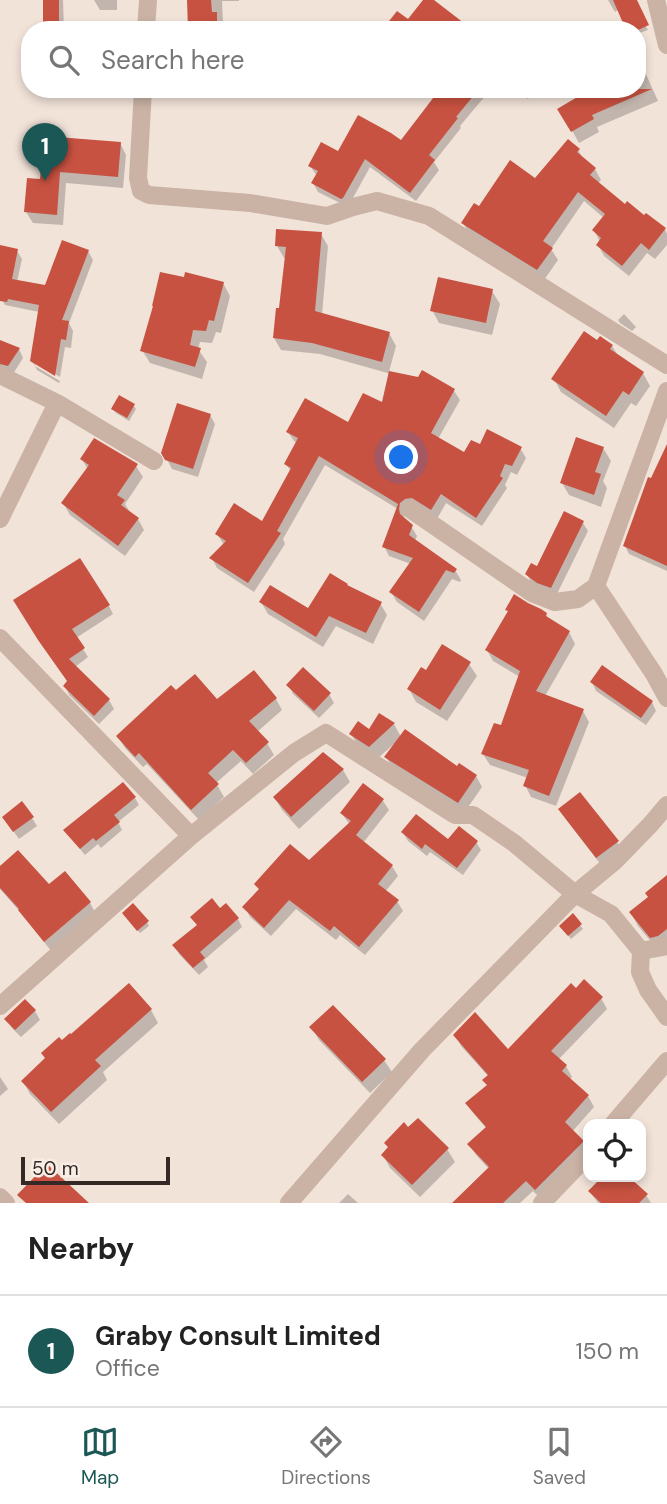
<!DOCTYPE html>
<style>
:root{--surface:#fff;--page:#f6f6f6;--text:#222;--muted:#767676;--line:#e0e0e0;--accent:#1b5855}
body{margin:0;font-family:"DM Sans",sans-serif;background:var(--page);color:var(--text)}
.controls{position:absolute;right:21px;bottom:21px;display:grid;overflow:hidden;border-radius:14px;box-shadow:0 4px 10px #0003}
.controls button{width:63px;height:63px;display:grid;place-items:center;padding:0;border:0;border-bottom:2px solid var(--line);background:var(--surface);color:var(--text);font:35px sans-serif}
.scale{position:absolute;left:21px;bottom:18px;width:149px;box-sizing:border-box;padding-left:7px;border:4px solid #352926;border-top:0;font-size:19px;line-height:24px;white-space:nowrap;color:#352926;-webkit-text-stroke:5px #f9eee5;paint-order:stroke}
.you{position:absolute;left:402px;top:458px;width:24px;height:24px;margin:-18px;border:5px solid #fff;border-radius:50%;background:#1a73e8;box-shadow:0 0 0 10px #1a73e833}
.badge{display:grid;place-items:center;width:46px;height:46px;border-radius:50%;background:var(--accent);color:#fff;font-size:23px;font-weight:700}
.pin{position:absolute;translate:-50% -58px;filter:drop-shadow(0 2px 4px #0008)}
.pin::after{content:'';position:absolute;top:37px;width:24px;height:21px;background:inherit;clip-path:polygon(0 0,100% 0,50% 100%)}
.list{margin:0;padding:0;list-style:none}
h2{display:flex;justify-content:space-between;align-items:center;height:91px;margin:0;padding:0 28px;font-size:30px}
h2 small{font-size:23px;font-weight:400;color:var(--muted)}
.list li{display:grid;grid-template-columns:46px 1fr auto;gap:21px;align-items:center;box-sizing:border-box;height:112px;padding:0 28px;border-top:2px solid var(--line)}
.list b{display:block;font-size:26px;white-space:nowrap}
.list p{margin:0;font-size:23px;white-space:nowrap;color:var(--muted)}
.list em{font-size:23px;font-style:normal;color:var(--muted)}
.icon{flex:none;width:38px;height:38px;fill:none;stroke:currentColor;stroke-width:2;stroke-linecap:round;stroke-linejoin:round}
.map{position:relative;flex:none;width:667px;height:1203px;overflow:hidden}
.search{position:absolute;background:var(--surface);box-shadow:0 4px 10px #0003;left:21px;right:21px;top:21px;height:77px;display:flex;align-items:center;gap:18px;box-sizing:border-box;padding:0 24px;border-radius:28px;color:var(--muted);font-size:26px}
.sheet{height:203px;background:var(--surface)}
nav{display:flex;justify-content:space-around;align-items:center;box-sizing:border-box;height:98px;border-top:2px solid var(--line);background:var(--surface);font-size:19px;color:var(--muted)}
nav a{display:grid;justify-items:center;gap:4px}
nav .on{color:var(--accent)}
.map>svg:first-child{display:block}
</style>
<div class="map">
<svg width="667" height="1203" viewBox="0 0 667 1203">
<rect width="100%" height="100%" fill="#f2e3d9"/>
<path fill="#0003" d="M45,0H63L64,30H49L45,23Z
M94,0H117V10H100Z
M189,0H239V1H222L223,23H224L228,30H190Z
M608,0H630L648,30L637,34V30L619,9L615,12Z
M637,54L658,101L597,127L599,132L579,143L560,109L637,89Z
M74,89H112V96H78Z
M165,89H230V98L169,97Z
M442,89H491L460,126L461,128L434,162L439,170L416,201L370,167L348,207L318,192L313,183L317,176L310,166L338,153L401,143Z
M511,89H533L528,99Z
M46,138L120,143L126,155L123,188L66,183L63,225L33,223L26,212L42,181Z
M578,150L584,160L595,169L601,180L598,183L626,206L665,229L667,234V245L655,259L647,253L629,276L604,256L598,245L600,242L594,230L604,218L584,201L551,249L558,260L544,280L469,233L463,223L479,208L535,180Z
M321,234L328,246L322,315L389,333L396,346L389,372L419,379L454,391L460,400L438,439L465,454L480,447L520,448L526,458L517,475L511,472L505,485L507,488L482,526L446,503L437,519L405,513L403,519L411,526L417,536L415,541L455,570L461,580L460,582L452,579L424,621L397,602L391,592L411,564L389,556L384,546L398,509L325,465L283,539L285,544L254,592L217,568L212,558L224,545L217,534L262,523L291,472L286,464L297,443L294,441L288,432L349,425L384,405L391,374L320,354L281,350L274,338L281,310L287,258H284L277,246Z
M0,247L17,251L22,259L17,282L46,287L88,251L93,260L69,323L73,331L71,348L65,347L60,377L35,362V366L32,361L39,312L5,305L0,296Z
M223,283L230,296L221,333L216,332L212,343L200,342L198,349L207,362L202,379L150,363L142,350Z
M492,291L500,304L492,335L439,323L432,310Z
M624,314L636,327L632,331L620,323L618,320Z
M600,339L612,346L619,357L643,373L650,386L636,406L631,403L614,428L561,392L554,379Z
M0,342L19,349L23,358L13,374L0,369Z
M35,366L60,381L59,383L37,370Z
M133,405L136,409L129,421L116,413L113,409Z
M210,415L215,424L198,477L172,469L163,452Z
M603,448L611,461L603,481L607,488L601,507L569,495L562,483Z
M82,459L136,466L143,477L125,504L131,514L138,519L144,530L125,556L70,515L63,503L88,470Z
M667,470V571L629,554L625,546L652,480Z
M583,523L588,531L556,596L544,591L531,583L527,574L538,569Z
M347,585L380,603L387,615L373,644L336,626L323,647L268,614L261,602L309,610Z
M15,600L109,606L113,614L76,638L88,657L75,667L109,700L114,709L99,724L69,695L65,686L69,682Z
M507,610L546,615L549,620L569,632L575,644L545,696L583,711L589,722L556,806L531,797L525,785L528,778L490,765L483,754L502,727L520,677L493,661L487,650L509,613Z
M469,664L477,676L447,721L416,702L409,689L426,672Z
M592,682L652,702L656,711L646,725L596,691Z
M289,685L329,694L334,703L319,718L293,694Z
M176,692L217,702L276,699L282,710L257,732L267,743L274,755L253,774L241,761L216,783L224,797L199,820L147,764L143,767L125,748L118,736Z
M380,715L394,724L401,737L458,769L476,776L482,787L464,813L392,767L386,757L396,744L395,743L377,759L359,747L351,734L370,731Z
M323,755L343,770L350,782L299,829L282,810L275,798Z
M364,786L383,801L389,810L363,843L392,866L398,876L385,892L397,901L403,911L365,955L340,935L336,940L296,909L271,936L250,917L245,907L260,891L256,884L309,863L350,825L342,814Z
M135,798L139,805L118,822L122,830L101,848L98,844L85,855L70,837Z
M560,810L617,842L625,854L605,870L568,822Z
M32,818L37,826L19,839L9,825Z
M403,833L449,841L476,842L481,850L463,875L430,852L427,856L408,841Z
M0,869L48,886L65,873L90,903L96,914L52,952L22,914L0,889Z
M667,878V947L658,950L638,926L631,913L650,898Z
M220,910L238,919L242,927L204,960L208,967L199,975L179,954L175,945L198,926L192,917Z
M572,915L583,929L571,939L564,930Z
M126,917L147,922L149,926L140,933Z
M129,985L151,1010L158,1023L103,1072L107,1080L59,1124L30,1094L23,1081L62,1043Z
M576,990L601,998L607,1009L558,1060L566,1066L572,1077L569,1080L588,1096L594,1107L572,1132L583,1142L588,1152L542,1200L533,1191L520,1203H454L489,1169L476,1155L470,1145L487,1129L474,1114L467,1104L488,1086L489,1077L461,1046L455,1035L508,1051Z
M25,1001L35,1011L40,1020L21,1037L11,1027L7,1019Z
M312,1028L384,1060L392,1072L370,1093L319,1040Z
M0,1077L8,1089L0,1096Z
M408,1129L447,1149L455,1162L420,1197L390,1168L383,1155Z
M604,1177H626L646,1195L651,1203H598L590,1192Z
M348,1194L358,1203H339Z"/>
<path fill="#c85241" d="M43,0H59V24H43Z
M187,0H211L212,12H217V30H188Z
M423,0H434L473,30H382L397,11L408,19Z
M613,0H637L649,25L638,30H626Z
M440,89H479L456,117L458,118L429,155L435,160L410,193L365,159L343,198L341,199L311,183L318,171L308,166L321,142L338,151L358,115L391,133L401,140Z
M591,89H652L592,115L594,119L571,132L557,109Z
M44,136L121,142L118,177L60,172L57,215L24,212L27,178L40,179Z
M568,139L580,149L577,152L596,168L590,175L625,204L627,201L644,215L646,213L666,228L649,250L641,243L622,266L596,245L601,238L592,230L605,214L578,192L543,241L553,248L537,270L461,223L474,203L479,206L510,160L535,178Z
M276,229L322,232L315,311L390,332L382,362L312,343L273,338L276,308H279L286,247L275,246Z
M62,240L89,250L62,320L69,321L66,340L61,339L55,376L30,361L39,305L8,299L7,302L0,301V245L18,249L12,279L45,285Z
M160,272L184,277L185,272L224,282L214,321L209,320L206,331L193,330L190,345L201,348L195,367L140,351L153,306H152Z
M438,277L493,289L486,323L430,311Z
M584,331L597,340L600,336L613,345L610,349L644,372L629,395L623,391L606,416L551,379Z
M0,340L20,348L8,366L0,364Z
M422,370L455,389L431,433L464,452L471,440L480,444L487,429L522,447L512,466L505,464L500,476L503,478L476,518L441,494L431,510L412,498L405,499L400,503L399,509L400,514L413,525L409,535L457,569L454,573L446,570L419,612L389,592L413,558L382,547L398,504L319,456L277,531L281,533L248,583L209,558L226,541L215,534L234,503L262,521L291,468L284,464L298,438L286,432L305,398L348,422L363,393L382,402L389,371L418,377Z
M119,395L135,404L127,418L111,409Z
M177,403L211,414L193,469L165,460L161,453Z
M576,437L604,447L595,472L601,474L594,495L560,483Z
M94,438L138,464L117,495L125,500L121,505L139,518L118,546L61,503L89,465L80,459Z
M667,444V566L623,546L648,477L651,478Z
M564,511L584,521L551,588L537,583L525,574L531,563L537,566Z
M80,558L110,605L72,629L85,648L69,659L110,699L94,716L63,686L67,681L38,640L13,600Z
M330,573L348,584L347,585L382,602L366,633L329,616L316,637L259,602L270,585L308,608Z
M514,594L528,603L541,609L547,613L546,616L570,631L536,691L584,709L549,796L523,786L529,770L481,754L494,723L501,725L520,671L485,650L508,611L505,610Z
M442,644L471,662L440,710L407,689L421,667L426,670Z
M602,665L653,701L641,718L590,682Z
M303,667L331,693L314,711L286,685Z
M254,670L277,698L249,721L269,742L246,763L233,750L208,773L219,784L191,810L139,753L135,757L116,736L171,685L176,690L195,674L217,699Z
M379,713L395,723L369,747L349,734L358,721L369,729Z
M405,729L457,766L459,763L477,775L458,803L384,757Z
M323,752L344,769L291,817L273,797Z
M123,782L136,797L114,815L120,822L96,841L93,838L80,849L63,830Z
M363,783L384,799L356,835L393,865L378,884L399,900L359,947L334,926L330,931L289,900L264,928L242,907L259,889L254,884L290,844L309,860L351,821L340,813Z
M580,792L619,841L596,858L558,809Z
M22,801L34,817L13,832L2,817Z
M416,814L448,839L459,826L478,841L457,868L425,844L422,849L401,832Z
M18,850L49,884L65,871L91,902L44,942L18,910L19,909L0,888V866Z
M667,875V929L658,936L650,938L629,912L648,897L645,893Z
M212,898L220,908L226,903L239,918L200,952L205,958L193,968L172,945L197,925L190,917Z
M133,903L149,921L137,931L122,913Z
M573,913L582,924L568,936L559,926Z
M584,979L603,997L551,1051L567,1065L562,1071L589,1095L565,1122L584,1141L535,1190L526,1181L503,1203H452L489,1167L467,1144L486,1127L465,1103L487,1085L482,1080L488,1075L453,1035L475,1012L508,1049L571,983L576,988Z
M129,983L152,1009L95,1060L101,1066L51,1112L21,1081L45,1058L41,1053L59,1037L62,1040L70,1033L71,1034Z
M25,999L36,1010L15,1030L4,1019Z
M333,1005L386,1059L362,1082L309,1027Z
M418,1118L449,1148L412,1185L381,1155L388,1147L384,1143L404,1122L408,1127Z
M47,1164L89,1203H26L17,1195Z
M602,1177H629L648,1194L639,1203H601L588,1191Z"/>
<g fill="none" stroke-linecap="round" stroke-linejoin="round">
<path stroke="#cab2a5" stroke-width="18" d="M656,0L667,45
M146,30L148,0
M143,89L138,178L141,191L149,195L250,203L327,216L353,207L377,201L429,216L667,365
M0,375L57,403L154,461
M410,509L532,593L555,602L578,599L596,586L667,391
M0,519L57,403
M596,586L654,674L667,698
M0,638L191,836
M641,951L667,946
M0,1006L191,836L294,753L326,733L455,815H473L514,843L575,894L611,914L641,951L640,972L648,990L667,1017
M613,1124L667,1061
M0,1197L6,1203
M289,1203L422,1050L575,894L615,861L650,825L667,805
M542,1203L588,1155"/>
</g>
</svg>
<div class="controls">
<button><svg class="icon" aria-label="locate" viewBox="0 0 24 24"><circle cx="12" cy="12" r="6"/><path d="M12 2v4M12 18v4M2 12h4M18 12h4"/></svg></button>
</div>
<div class="scale">50 m</div>
<div class="you"></div>
<div class="pin badge" style="left:45px;top:181px">1</div>
<div class="search"><svg class="icon" aria-label="search" viewBox="0 0 24 24"><circle cx="10" cy="10" r="6"/><path d="M15 15l6 6"/></svg>Search here</div>
</div>
<section class="sheet">
<h2>Nearby<small></small></h2>
<ul class="list">
<li><span class="badge">1</span><div><b>Graby Consult Limited</b><p>Office</p></div><em>150 m</em></li>
</ul>
</section>
<nav>
<a class="on"><svg class="icon" aria-label="map" viewBox="0 0 24 24"><path d="M3 6l6-2 6 2 6-2v14l-6 2-6-2-6 2zM9 4v14M15 6v14"/></svg>Map</a>
<a><svg class="icon" aria-label="directions" viewBox="0 0 24 24"><path d="M12 3l9 9-9 9-9-9zM9 14v-3h6M13 9l2 2-2 2"/></svg>Directions</a>
<a><svg class="icon" aria-label="saved" viewBox="0 0 24 24"><path d="M7 4h10v16l-5-4-5 4z"/></svg>Saved</a>
</nav>
